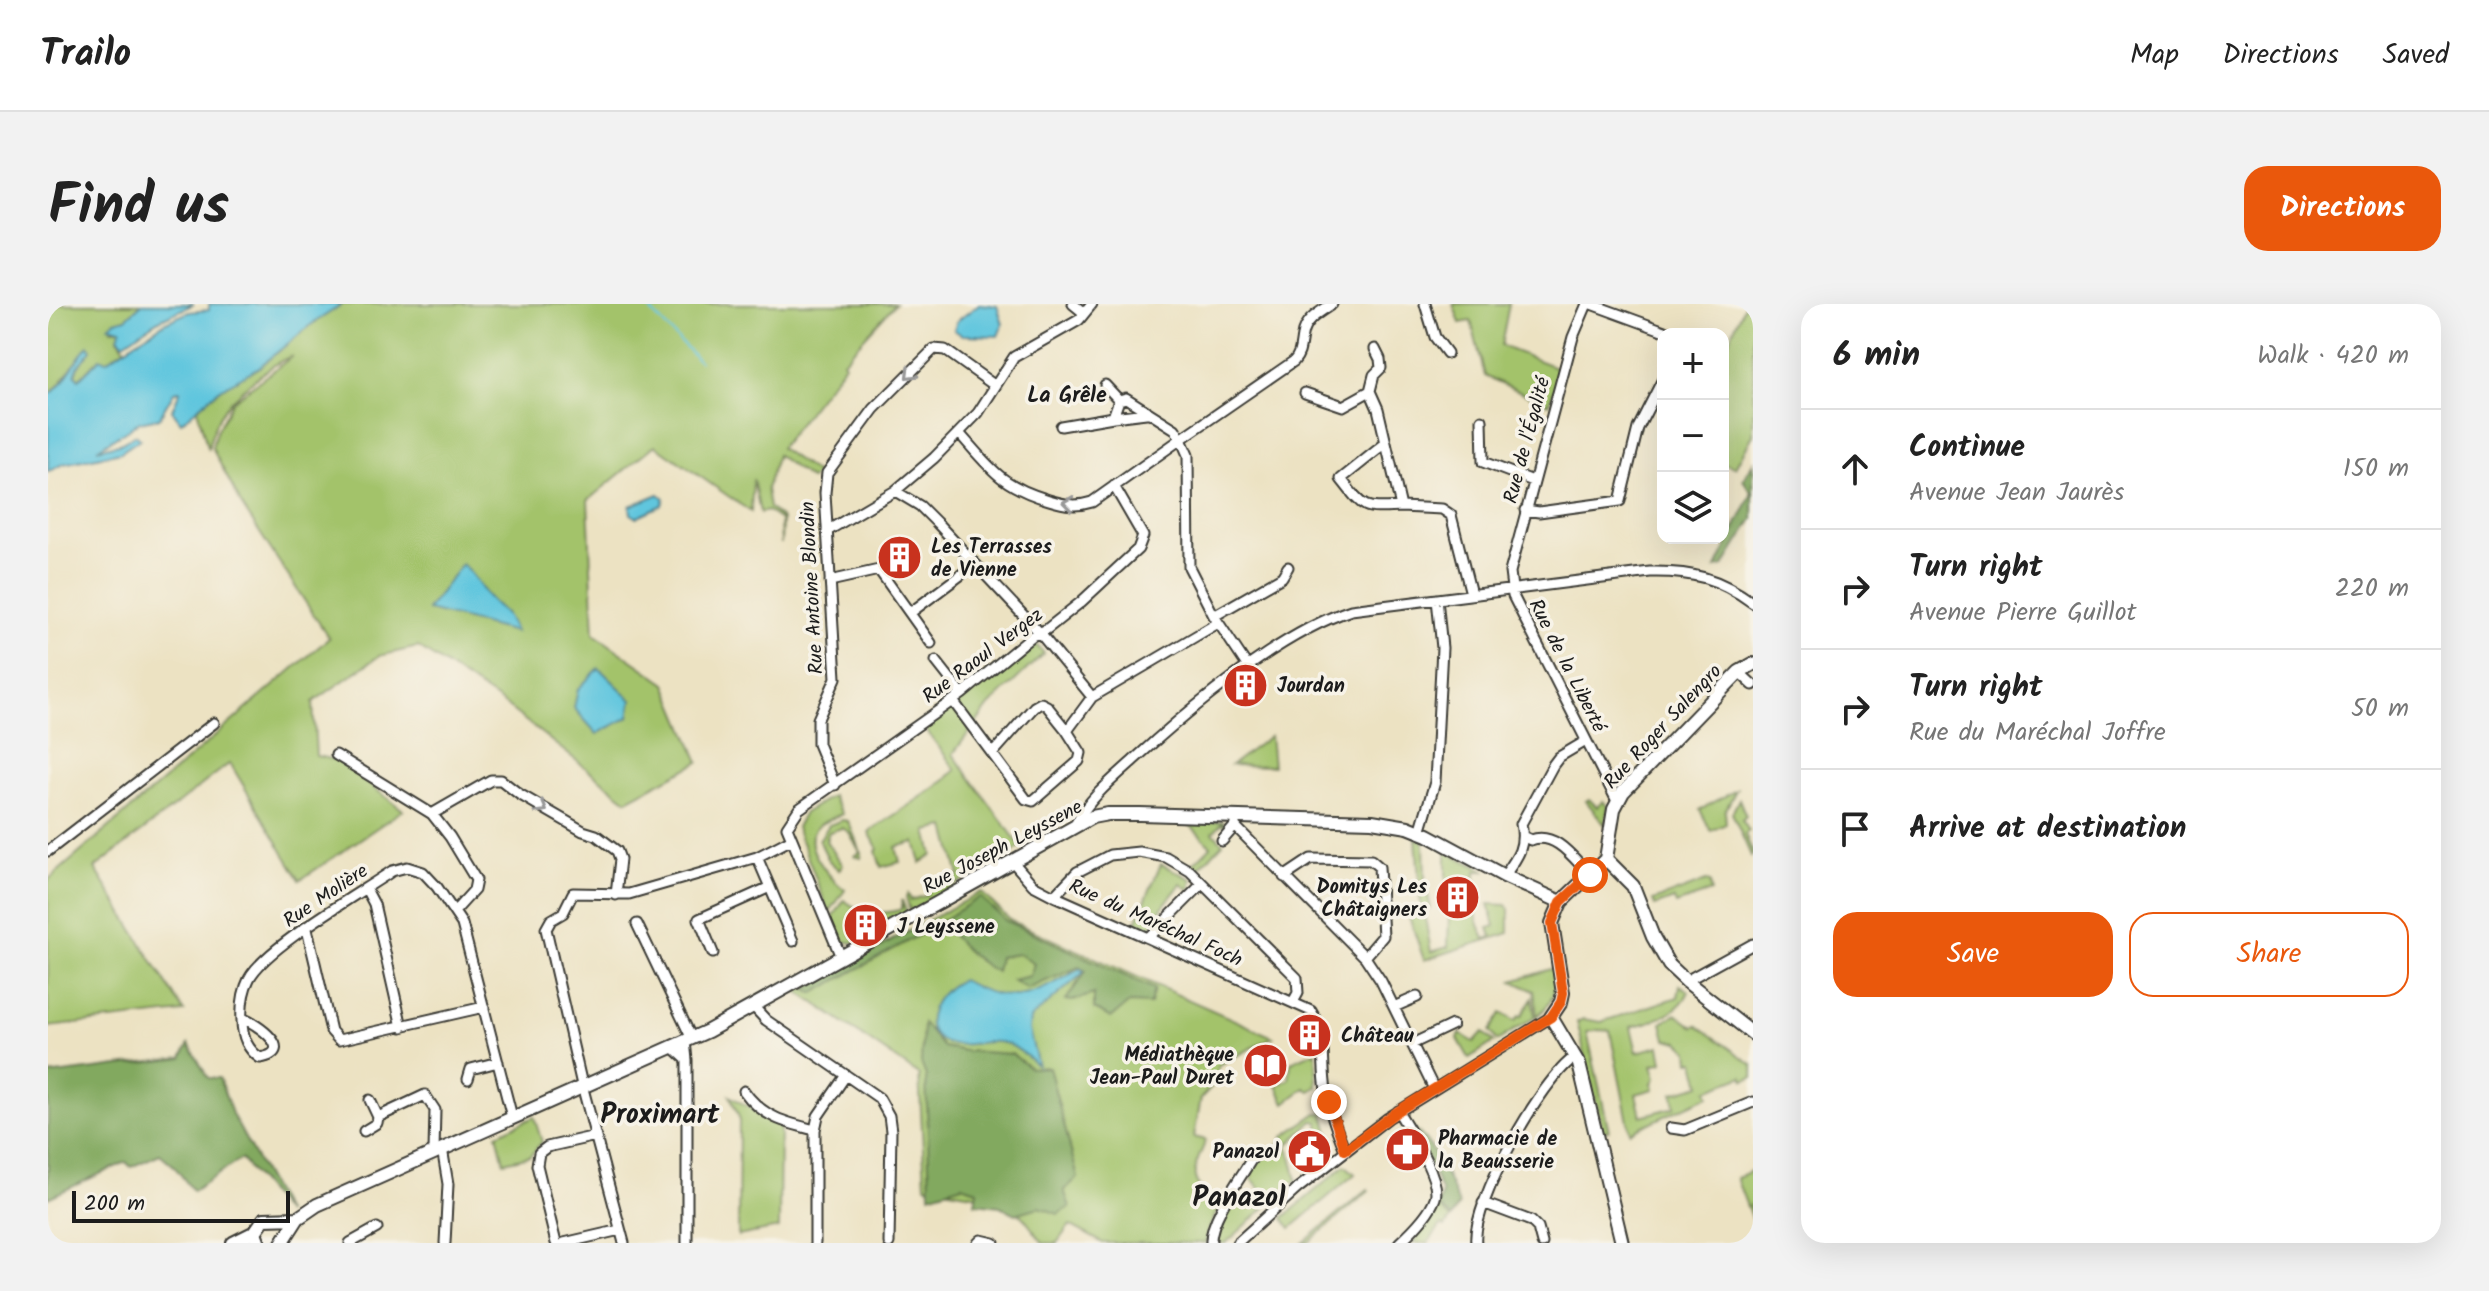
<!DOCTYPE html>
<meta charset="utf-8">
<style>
:root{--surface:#fff;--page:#f2f2f2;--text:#222;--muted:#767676;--line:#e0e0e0;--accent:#ea580c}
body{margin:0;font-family:Kalam,sans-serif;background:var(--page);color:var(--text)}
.controls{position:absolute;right:24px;top:24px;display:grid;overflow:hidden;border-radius:16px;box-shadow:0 8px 32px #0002}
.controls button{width:72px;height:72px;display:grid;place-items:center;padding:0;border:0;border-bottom:2px solid var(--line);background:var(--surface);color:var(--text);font:40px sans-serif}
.scale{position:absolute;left:24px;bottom:20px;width:218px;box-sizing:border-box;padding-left:8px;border:4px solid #1c1c1c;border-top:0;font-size:22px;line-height:28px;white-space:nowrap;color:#1c1c1c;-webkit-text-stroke:6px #f7f3e8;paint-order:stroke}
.stop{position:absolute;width:24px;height:24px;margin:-18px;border:6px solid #ea580c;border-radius:50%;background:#fff}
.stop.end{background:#ea580c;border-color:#fff;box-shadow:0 2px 8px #0008}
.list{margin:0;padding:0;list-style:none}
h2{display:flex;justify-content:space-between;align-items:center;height:104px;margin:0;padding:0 32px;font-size:34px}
h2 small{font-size:26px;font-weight:400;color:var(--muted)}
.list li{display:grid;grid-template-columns:52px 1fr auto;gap:24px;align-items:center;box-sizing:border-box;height:120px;padding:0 32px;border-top:2px solid var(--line)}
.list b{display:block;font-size:30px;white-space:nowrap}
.list p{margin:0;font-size:26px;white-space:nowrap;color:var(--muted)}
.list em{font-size:26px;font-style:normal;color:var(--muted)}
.actions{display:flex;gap:16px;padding:24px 32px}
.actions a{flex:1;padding:18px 0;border:2px solid var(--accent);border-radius:24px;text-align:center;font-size:28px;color:var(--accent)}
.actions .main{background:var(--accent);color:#fff}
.icon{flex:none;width:44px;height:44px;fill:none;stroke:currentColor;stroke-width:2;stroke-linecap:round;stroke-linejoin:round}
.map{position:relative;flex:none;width:1705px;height:939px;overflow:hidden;border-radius:24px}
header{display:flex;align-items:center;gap:48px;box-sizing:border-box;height:112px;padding:0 40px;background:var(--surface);border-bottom:2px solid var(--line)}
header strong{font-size:38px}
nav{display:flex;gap:44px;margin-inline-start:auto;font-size:28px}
.intro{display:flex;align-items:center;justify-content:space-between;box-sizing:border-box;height:192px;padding:0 48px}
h1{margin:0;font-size:56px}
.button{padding:20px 36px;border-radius:24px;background:var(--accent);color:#fff;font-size:28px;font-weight:700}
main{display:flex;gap:48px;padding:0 48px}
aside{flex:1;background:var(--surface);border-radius:24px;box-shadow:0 8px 32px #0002}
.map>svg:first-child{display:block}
</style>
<header>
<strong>Trailo</strong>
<nav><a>Map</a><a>Directions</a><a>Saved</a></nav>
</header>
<div class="intro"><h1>Find us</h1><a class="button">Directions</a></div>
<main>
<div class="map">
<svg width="1705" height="939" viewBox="0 0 1705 939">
<rect width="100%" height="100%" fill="#f7f3e8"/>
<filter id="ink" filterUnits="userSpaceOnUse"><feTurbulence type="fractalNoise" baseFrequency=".0125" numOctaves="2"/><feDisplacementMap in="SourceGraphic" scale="16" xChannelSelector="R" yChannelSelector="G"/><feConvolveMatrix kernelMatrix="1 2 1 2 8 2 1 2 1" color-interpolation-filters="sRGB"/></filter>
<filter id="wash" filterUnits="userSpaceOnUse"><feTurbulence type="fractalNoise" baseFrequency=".006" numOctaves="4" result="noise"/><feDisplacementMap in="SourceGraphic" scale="32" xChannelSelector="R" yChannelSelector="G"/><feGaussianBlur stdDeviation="1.8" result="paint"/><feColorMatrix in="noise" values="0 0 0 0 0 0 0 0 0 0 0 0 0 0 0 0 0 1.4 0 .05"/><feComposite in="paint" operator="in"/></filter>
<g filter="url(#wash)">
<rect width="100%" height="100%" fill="#ece2c2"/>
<path fill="#a3c36b" stroke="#607044" stroke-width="2" d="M0,0H94L78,14L67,17L64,25H73L70,34L77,44L57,58H47L31,75L27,71L30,62L42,46C23,57 17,79 0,92Z
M295,0H847L795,57L797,60L732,144L768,169L763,176L729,151L718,185L721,204L734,215L733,240L732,216L719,207L712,209L705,175L703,208L607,141L540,196L546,330L618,380L651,458L579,496L456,400L370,343L331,352L265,398L268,452L289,456L355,506L252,576L182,459L47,564L136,708L0,723V576L281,334L193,200L164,144L168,128L184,97L245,52C232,56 223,63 212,71C183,94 167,107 160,146L149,105L172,85L211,63L264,20Z
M1405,0H1461L1453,42L1513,65L1501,100L1437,72L1423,17L1412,19Z
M1697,0H1705V131L1687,163L1675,159V50Z
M985,338L996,349L941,402L905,450L973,543L862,607L858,593L860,590L863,596L880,591L878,582L911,572L898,523L879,527L885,551L873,559L867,538L848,543L852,558L833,563L828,547L830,545L821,528L888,483L908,466L875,422Z
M1222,432L1225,462L1183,461Z
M1688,486L1677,507L1678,520L1663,527L1652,506Z
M784,492L794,510C786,514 776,517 770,522C750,539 782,575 797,586L781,609L748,523L756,509Z
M1541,495L1549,503L1555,497L1560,503L1557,521L1538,497Z
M1691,495L1698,512L1694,516L1701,527L1697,530L1705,549L1703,552L1684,509Z
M794,516L800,517L814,550L813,554L807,552L812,548L801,528L794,524L781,528L778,537L795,561L791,566L781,557L771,536L781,521Z
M1175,517L1181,523L1179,524L1174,519L1165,528L1175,539L1149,566L1144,561L1163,542L1139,518Z
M1368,534L1376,537L1377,579L1383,604L1376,607L1383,648L1400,643L1401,609L1426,601L1431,621L1437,635L1444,633L1441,624L1447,622L1441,600L1458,601L1461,605V629L1376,656L1360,610L1373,606Z
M1398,548H1400L1438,567H1428V579L1402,586L1398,575Z
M1113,560L1144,575L1142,586L1133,580L1108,611L1113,615L1096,627L1086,622Z
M1658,577L1662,578L1663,588L1628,600L1626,595L1607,602L1605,597Z
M933,588L963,617L1225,733L1171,761L1168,778L1153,794L1146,833L1158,836C1148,862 1135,878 1167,893L1171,903L1159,929L1158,939H1055L1022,921L1009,939H995L975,913L954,895L877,882L871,771L749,687Z
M796,596C814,610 830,611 851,606L854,604V596L859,609L804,639L794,637L784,615Z
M1506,664C1509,683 1506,699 1489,712L1486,687L1465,677Z
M1632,681L1641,687C1633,709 1604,718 1583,723L1589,748L1612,742L1615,758L1604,761L1608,774L1605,779L1606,785L1588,790L1593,812L1627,803L1625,789L1653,781L1647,757H1642L1641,747L1631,738L1618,735L1614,719L1628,710L1646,723L1649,721L1705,761V773L1697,776L1695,772L1659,786L1661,792L1582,828L1562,727L1551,726L1539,728L1561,827H1555L1529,718L1535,715L1553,718L1630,693Z
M1484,694L1487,713L1449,737L1442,727L1453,709L1467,717L1471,712L1473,713Z
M1435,728L1446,738L1421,754L1410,735L1412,730L1426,738Z
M1268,747L1269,783L1262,787L1257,784L1237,799L1229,782L1241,775L1243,758Z
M682,792L732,822L731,924L690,932L691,813Z
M1269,809H1276L1283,836L1276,841L1278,835L1271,824V818L1265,817L1239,842C1245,853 1245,863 1249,876L1223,896L1204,875V862L1232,840L1236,832Z
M486,813L494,838L482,852L456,858L449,830Z
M1297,861L1307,870L1243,924L1235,914Z
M1705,866V898L1702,902L1705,905V918L1688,874Z
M1320,885L1321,887L1260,939H1255Z
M1199,889H1206L1218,903L1178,939H1170L1168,932L1181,902L1191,898Z
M1390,902L1403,914L1397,923L1393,921L1380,939H1365Z"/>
<path fill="#82a95f" stroke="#4f623e" stroke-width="2" d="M1705,159V215L1676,262L1668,264L1704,189L1695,176Z
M932,593L958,617L1106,685L1102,700L1081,699L1063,714L1046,705V690L1024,697L1018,696L1038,667L1031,663L979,685L964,676L982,672L986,660L971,650L951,653L948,668C925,655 908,638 893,617Z
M874,620L882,625L766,689L758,685Z
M875,719L895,743L918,747L964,750L982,764L1001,763L1030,874L1016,886L1022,903L1010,910L991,903L968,910L952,902L927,899L929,886L914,881L882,891L878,772L873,759Z
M141,740L160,774H171L185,812L238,910L193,855L145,887L126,862L112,850L83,863L78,858L0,894V771L134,754Z
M1365,824C1388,841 1400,876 1411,901L1403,914L1390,902L1394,889Z"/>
<path fill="#60c6de" stroke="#3e717d" stroke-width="2" d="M94,0H146L109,17L76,39L70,33L73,25L61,22L67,17L78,14Z
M161,0H295L264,20L211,63L172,85L133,118L124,106L132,87L126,88L111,114L91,118L49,145L74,139L87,131L92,135L73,148L15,160L0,168V92C18,79 25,59 40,41L43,46L30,62L27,71L31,75L52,54L58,57L118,18L141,8L161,6Z
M931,0L949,2L955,20L950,32L914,31L906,26L909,17Z
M611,190L616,194L614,201L588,213L583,210L582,202Z
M414,260C425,270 431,281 439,292C453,308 458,306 467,328L379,306Z
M551,364L584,396L581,413L549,430L526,404L530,385Z
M1032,665L1036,667L1033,671L982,715L981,726L990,762C982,755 972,745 960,740C939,733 918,746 897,738C864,724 891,683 914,676C965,705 986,691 1032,665Z"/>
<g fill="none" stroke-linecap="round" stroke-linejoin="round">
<path stroke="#60c6de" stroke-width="2" d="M596,0L651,57"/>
</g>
</g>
<g filter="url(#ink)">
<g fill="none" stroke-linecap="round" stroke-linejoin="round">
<defs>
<path id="street" d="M1025,0L1036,9
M1377,0L1387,33L1399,49
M1539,0L1525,33L1462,268L1465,292L1569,497
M1543,0L1625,30
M1327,45L1332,55L1333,64L1326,71L1322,87L1330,105L1353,203L1394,205L1403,211L1423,290
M1257,89L1295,102L1322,87
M1071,96L1065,113L1098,109
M1434,116L1435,158L1485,177
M1013,122L1065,113
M911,129C943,165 953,182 1001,196C1018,201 1028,203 1044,198L1133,135L1127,125L1078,94L1071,96L1057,81
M1338,139L1293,175C1317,206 1314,205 1353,203
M847,187L872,202L889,219L991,328L1044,393L1170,319
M1477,206L1491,208L1572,197L1590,124L1615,75
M779,227L847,187L886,154L930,109L966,53L1031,16L1044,0
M831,266L883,339
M782,277L831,266L848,252
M862,309L926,261
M1166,312L1234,273L1240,263
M888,357L914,390
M1200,363L1166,312L1141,263L1140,151L1133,135L1246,57C1253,49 1252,42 1254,32C1256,16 1272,8 1284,0
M1691,368L1705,381
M905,397L978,495L985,497L1031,457L1033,449L1019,427L1044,393
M945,449L986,403L993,399L999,402L1019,427
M288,451L384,510L402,533L428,576L426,586L407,607
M787,481L770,440V415L788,374L777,189L779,169L826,105L886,45L897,46L946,81
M384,510L443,476H453L471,490L535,527L548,531L569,547L572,555L568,591
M1027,521C1041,494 1066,474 1088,454C1144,403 1231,330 1303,306L1602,268C1644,267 1671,274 1705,299
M1187,522L1317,653L1333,677L1386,785
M1372,528L1387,478L1394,344L1389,295
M1476,533L1483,536C1508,527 1526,555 1542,571
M1174,537L1187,522V518
M0,547L166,419
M709,553L745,637
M965,558L985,581L1006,592L1263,707C1280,732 1273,757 1278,786C1281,806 1289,827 1297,846
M1456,572C1469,554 1478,543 1473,520L1505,461L1511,453L1538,437
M1236,573L1263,555L1323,556L1331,563L1335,632L1317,653
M318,585L326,600L354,723
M1006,592L1029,568L1062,551L1091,548L1118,553L1142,567L1249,674L1250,689L1245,698
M589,620L644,735
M259,625L283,727L291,736L436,703
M1100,634L1154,580
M665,649L651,615L722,583
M793,653L739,523L751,505L914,390L984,332L999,325L1033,298L1090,245L1095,232L1066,182
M1638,677L1705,640
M705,702L718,716L831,794L841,812L843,827L841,939
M1346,703L1369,693
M194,714C208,719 250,748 212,754C200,746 194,732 194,717C193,702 194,689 201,675C216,644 312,589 344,567L359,563L375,568L389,583L414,620L464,813
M1364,740L1404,721
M625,743L639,756L637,737
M420,775L423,765L450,758
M696,787C714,813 738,819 767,826
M322,796L330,813L377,791L387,806L386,847
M1350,807C1360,824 1394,876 1387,894C1382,909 1363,928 1351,939
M1623,824L1637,826L1705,798
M316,827L329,819L330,813
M394,844L400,880L397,939
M1435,899L1483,917L1490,924L1494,939
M302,939L329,924
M508,939L489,861L491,849L499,843L548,832
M516,939L572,926
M576,939L534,781L498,625L503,616L515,609L525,589L581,590L709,553L744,535
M639,939V756
M767,939V826L770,812L798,771
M930,939L933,936L946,939
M1163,939C1161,916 1193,873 1205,853
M1189,939L1250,884L1340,814L1503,713
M1428,939C1423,900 1494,774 1527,753"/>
<path id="secondary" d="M1558,555L1513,598L1504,619L1515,689L1513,698L1503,713L1531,760L1574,939
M1558,555L1566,505L1575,488L1691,368L1705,360
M1558,555L1585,582L1605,633L1621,661L1638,677L1705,730
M185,939L207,928
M211,939L207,928L216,915L250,914
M234,939L250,914L269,901L660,727L1044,513L1060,510H1092L1324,517L1360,523L1380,531L1456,572L1513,598"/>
</defs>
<use href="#street" stroke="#3b3a35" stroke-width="13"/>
<use href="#secondary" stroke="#3b3a35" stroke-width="16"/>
<use href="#street" stroke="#fff" stroke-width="9"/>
<use href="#secondary" stroke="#fff" stroke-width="12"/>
</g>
<defs><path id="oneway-chevron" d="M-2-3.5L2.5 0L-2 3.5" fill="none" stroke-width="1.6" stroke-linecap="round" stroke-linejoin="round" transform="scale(2)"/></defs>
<g stroke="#999">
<use href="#oneway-chevron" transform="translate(862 70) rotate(135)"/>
<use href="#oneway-chevron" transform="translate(1020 199) rotate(-172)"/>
<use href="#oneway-chevron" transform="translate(494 504) rotate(30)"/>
</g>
</g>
<g fill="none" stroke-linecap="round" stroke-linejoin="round" filter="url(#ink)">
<path stroke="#ea580c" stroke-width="10" d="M1281,798L1297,846L1350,807L1503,713L1513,698L1515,689L1504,619L1513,598L1542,571"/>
</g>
<defs>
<symbol id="building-disc" viewBox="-11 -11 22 22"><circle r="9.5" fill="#c8321e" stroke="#f7f3e8"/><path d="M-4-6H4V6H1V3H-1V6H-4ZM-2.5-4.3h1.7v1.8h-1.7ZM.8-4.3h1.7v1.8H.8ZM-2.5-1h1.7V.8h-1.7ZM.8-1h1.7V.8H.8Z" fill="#fff"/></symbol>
<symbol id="library-disc" viewBox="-11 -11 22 22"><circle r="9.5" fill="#c8321e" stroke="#f7f3e8"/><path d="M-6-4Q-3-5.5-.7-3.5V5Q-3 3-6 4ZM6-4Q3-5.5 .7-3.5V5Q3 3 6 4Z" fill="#fff"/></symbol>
<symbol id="pharmacy-disc" viewBox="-11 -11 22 22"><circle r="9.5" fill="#c8321e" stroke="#f7f3e8"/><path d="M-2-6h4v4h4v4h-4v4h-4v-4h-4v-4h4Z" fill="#fff"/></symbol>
<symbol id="civic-disc" viewBox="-11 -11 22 22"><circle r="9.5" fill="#c8321e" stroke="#f7f3e8"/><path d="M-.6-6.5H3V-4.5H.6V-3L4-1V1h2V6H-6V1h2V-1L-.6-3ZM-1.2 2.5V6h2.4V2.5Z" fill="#fff"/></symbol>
</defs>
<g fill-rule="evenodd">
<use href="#building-disc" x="826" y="228" width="51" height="51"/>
<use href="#building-disc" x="1172" y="356" width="51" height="51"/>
<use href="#building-disc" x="1384" y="568" width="51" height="51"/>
<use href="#building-disc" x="792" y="596" width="51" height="51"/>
<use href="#building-disc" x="1236" y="706" width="51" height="51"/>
<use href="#library-disc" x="1192" y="736" width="51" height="51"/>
<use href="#pharmacy-disc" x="1334" y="820" width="51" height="51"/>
<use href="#civic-disc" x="1236" y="822" width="51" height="51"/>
</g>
<g text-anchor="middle" stroke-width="7" stroke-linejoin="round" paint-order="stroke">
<g font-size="20" fill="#1c1c1c" stroke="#f7f3e8">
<text transform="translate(1478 136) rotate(-75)" y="7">Rue de l'Égalité</text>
<text transform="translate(763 284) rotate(-93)" y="7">Rue Antoine Blondin</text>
<text transform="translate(934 351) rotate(-37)" y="7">Rue Raoul Vergez</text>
<text transform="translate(1520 361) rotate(63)" y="7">Rue de la Liberté</text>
<text transform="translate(1614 422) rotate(-47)" y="7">Rue Roger Salengro</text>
<text transform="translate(954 542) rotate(-28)" y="7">Rue Joseph Leyssene</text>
<text transform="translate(277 591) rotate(-34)" y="7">Rue Molière</text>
<text transform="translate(1108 618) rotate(24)" y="7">Rue du Maréchal Foch</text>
</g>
<g font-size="20" font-weight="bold" fill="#1c1c1c" stroke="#f7f3e8" text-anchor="start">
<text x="883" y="249">Les Terrasses<tspan x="883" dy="23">de Vienne</tspan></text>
<text x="1229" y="388">Jourdan</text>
<text x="1379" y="589" text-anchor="end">Domitys Les<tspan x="1379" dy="23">Châtaigners</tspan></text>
<text x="849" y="629">J Leyssene</text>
<text x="1293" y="738">Château</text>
<text x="1186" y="757" text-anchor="end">Médiathèque<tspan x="1186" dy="23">Jean-Paul Duret</tspan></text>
<text x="1390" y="841">Pharmacie de<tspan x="1390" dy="23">la Beausserie</tspan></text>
<text x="1231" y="854" text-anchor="end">Panazol</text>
</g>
<g font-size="22" font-weight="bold" fill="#1c1c1c" stroke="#f7f3e8">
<text x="1019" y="98">La Grêle</text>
</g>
<g font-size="28" font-weight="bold" fill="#1c1c1c" stroke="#f7f3e8">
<text x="612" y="819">Proximart</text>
<text x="1191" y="902">Panazol</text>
</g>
</g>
</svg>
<div class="controls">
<button>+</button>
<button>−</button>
<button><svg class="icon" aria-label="layers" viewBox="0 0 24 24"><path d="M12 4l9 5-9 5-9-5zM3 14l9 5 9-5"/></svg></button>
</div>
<div class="scale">200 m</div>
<div class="stop" style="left:1542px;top:571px"></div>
<div class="stop end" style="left:1281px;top:798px"></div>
</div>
<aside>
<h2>6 min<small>Walk · 420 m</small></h2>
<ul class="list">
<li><svg class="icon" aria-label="ahead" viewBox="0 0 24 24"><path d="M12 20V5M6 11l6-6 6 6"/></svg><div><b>Continue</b><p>Avenue Jean Jaurès</p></div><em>150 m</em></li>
<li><svg class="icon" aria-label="right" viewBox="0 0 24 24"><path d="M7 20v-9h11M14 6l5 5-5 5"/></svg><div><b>Turn right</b><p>Avenue Pierre Guillot</p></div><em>220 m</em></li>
<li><svg class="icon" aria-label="right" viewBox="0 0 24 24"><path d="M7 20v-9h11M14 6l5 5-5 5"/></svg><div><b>Turn right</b><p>Rue du Maréchal Joffre</p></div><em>50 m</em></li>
<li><svg class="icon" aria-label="arrive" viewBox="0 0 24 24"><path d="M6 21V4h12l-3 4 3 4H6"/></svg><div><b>Arrive at destination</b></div></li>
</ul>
<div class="actions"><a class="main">Save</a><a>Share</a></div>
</aside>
</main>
